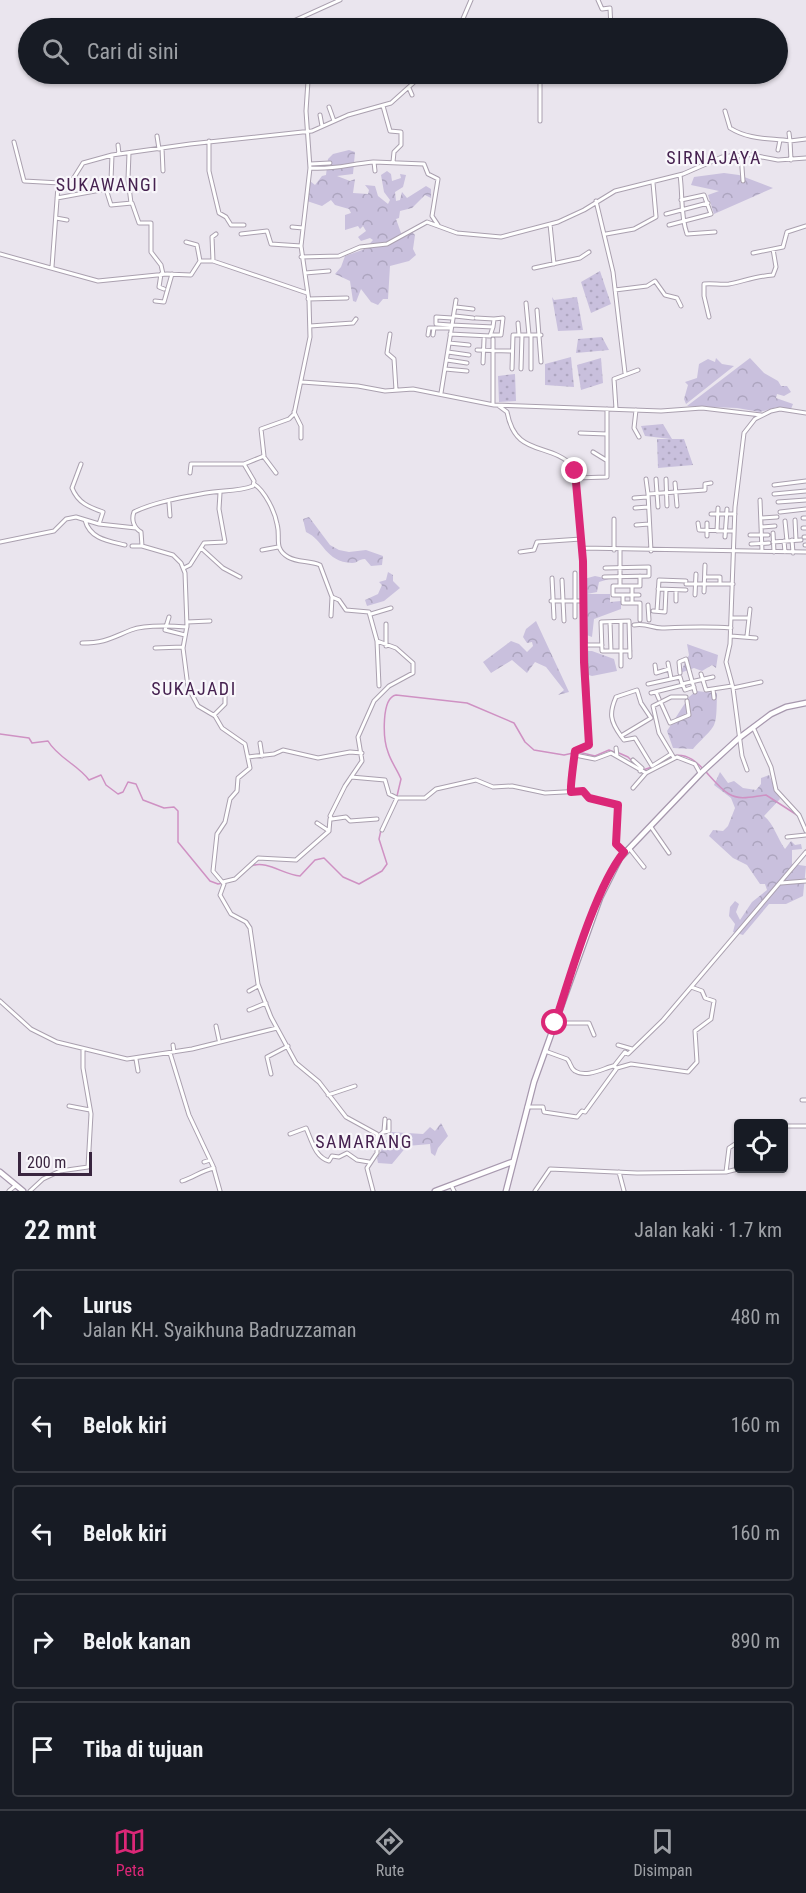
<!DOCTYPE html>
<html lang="id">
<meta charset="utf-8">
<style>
:root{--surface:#171b24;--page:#242831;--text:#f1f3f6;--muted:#9ea1a6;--line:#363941;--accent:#db2777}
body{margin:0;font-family:"Roboto Condensed",sans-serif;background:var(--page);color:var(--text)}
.controls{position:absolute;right:18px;bottom:18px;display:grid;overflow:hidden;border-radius:6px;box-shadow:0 2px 4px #0004}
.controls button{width:54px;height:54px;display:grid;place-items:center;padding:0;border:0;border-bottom:2px solid var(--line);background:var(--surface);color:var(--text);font:30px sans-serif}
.scale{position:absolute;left:18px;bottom:15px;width:74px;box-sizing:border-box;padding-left:6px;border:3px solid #39253f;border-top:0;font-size:16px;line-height:21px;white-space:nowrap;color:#39253f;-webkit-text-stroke:4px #f8f6fa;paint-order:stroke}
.stop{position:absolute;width:18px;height:18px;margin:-14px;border:4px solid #db2777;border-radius:50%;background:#fff}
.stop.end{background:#db2777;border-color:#fff;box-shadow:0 2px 6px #0008}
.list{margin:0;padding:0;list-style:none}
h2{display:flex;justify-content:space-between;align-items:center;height:78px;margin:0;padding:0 24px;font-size:26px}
h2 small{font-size:20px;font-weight:400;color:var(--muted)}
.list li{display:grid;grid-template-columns:39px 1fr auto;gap:18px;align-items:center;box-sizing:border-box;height:96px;margin:0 12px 12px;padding:0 12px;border:2px solid var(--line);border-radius:6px}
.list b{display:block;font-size:22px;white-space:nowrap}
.list p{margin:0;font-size:20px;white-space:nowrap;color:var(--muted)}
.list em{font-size:20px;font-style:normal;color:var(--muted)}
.icon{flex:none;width:33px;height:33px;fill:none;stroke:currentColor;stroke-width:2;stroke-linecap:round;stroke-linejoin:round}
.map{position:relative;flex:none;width:806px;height:1191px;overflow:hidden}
.search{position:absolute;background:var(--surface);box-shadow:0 2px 4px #0004;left:18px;right:18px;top:18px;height:66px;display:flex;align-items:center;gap:15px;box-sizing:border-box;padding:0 21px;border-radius:33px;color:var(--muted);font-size:22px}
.sheet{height:618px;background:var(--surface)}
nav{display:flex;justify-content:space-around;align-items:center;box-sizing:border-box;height:84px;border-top:2px solid var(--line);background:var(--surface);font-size:16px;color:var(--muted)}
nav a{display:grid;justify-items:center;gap:3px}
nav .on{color:var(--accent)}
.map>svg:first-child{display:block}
</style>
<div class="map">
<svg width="806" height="1191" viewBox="0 0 806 1191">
<defs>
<pattern id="grass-dots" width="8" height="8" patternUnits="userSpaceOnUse" patternTransform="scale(1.5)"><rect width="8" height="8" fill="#c9c0dd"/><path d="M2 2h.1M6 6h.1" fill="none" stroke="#ada5bf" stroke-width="1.8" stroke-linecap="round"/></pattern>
<pattern id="forest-crowns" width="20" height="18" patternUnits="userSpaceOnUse" patternTransform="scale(1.5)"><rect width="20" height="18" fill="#c9c0dd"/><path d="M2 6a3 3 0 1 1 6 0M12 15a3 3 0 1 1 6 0" fill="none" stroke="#ada5bf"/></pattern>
</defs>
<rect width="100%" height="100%" fill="#eae5ee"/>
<path fill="url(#grass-dots)" d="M600,271L611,304L591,313L581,282Z
M552,297L554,300L577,297L583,330L558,331Z
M602,337L609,350L576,353L578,339Z
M571,357L574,387L545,385V364Z
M601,358L603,383L581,390L577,365Z
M515,374L516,401L499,402L498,376Z
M663,424L672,439H684L693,465L658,468L657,439H671L645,436L641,426Z"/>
<path fill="url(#forest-crowns)" d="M349,150L355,152L353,174L337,176L350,181L355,179L353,193L368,194L369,190L365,185L375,186L378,196L388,204L390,200L384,192L381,175L387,171L391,174L392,181L401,178L400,174L406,175L403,187L395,192L396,201L400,200L402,192L407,198L426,186L431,189V198L425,195L412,208L400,211L399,218L396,219L401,233L412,232L415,235L413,249L416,255L409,261L390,266L388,299H383L378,305L371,302L361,289L356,302L353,301L350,281L335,274L341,267L345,256L365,249L373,240L370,238L361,241L358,237L366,231L363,226L360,229L358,226L345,230V215L351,213L349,209L335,205L331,200L322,206L307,201L310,181L315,185L322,176L326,175L328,159L333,154Z
M724,173L739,175L773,188L714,214L708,195L719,191L691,185L694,177Z
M716,358L722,364L734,366L686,404L684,399L688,385L685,382L697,378L699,364L708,359L715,362Z
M750,358L764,373L778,381L781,386H787L791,392L784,396L777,394L776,398L793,404L791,409L777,407L760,412L737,408L687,406Z
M309,517L330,545L339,550L349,552L366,550L383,556L382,565L371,566L365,559C358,559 358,563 352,563C325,562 324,540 306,532L303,519Z
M388,572L393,575V581L400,588L384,601L367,606L365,600L378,594L382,585L379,582L386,580Z
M595,576L609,579L599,582L597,592L587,594H610V602L621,601V609L594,619L592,637L584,634V579Z
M536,621L569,692L558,695L564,690L546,667L535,662L527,673L512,660L491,673L483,662L511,641L519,644L527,652L533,646L532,642L527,643L523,637L526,629Z
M687,644L718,655L716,668L712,665L702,671L694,668L680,673L689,655Z
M585,651H592L614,659L617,671L592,676L585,674Z
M696,691L717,693C716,731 718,722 693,749L673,748L667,731L689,697Z
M720,772L728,783L734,781L743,788L756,790L761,784V778L769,775L780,799L764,816C774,824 777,838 785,849L791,841L795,845L801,844L802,849L792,850V864L806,866L803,896L786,904H769L743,935L733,932L735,924L729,916L730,907L735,901L739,904L736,912L740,920L752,902L767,890L765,884H760L747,865L733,858L709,836L713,830L723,831L728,826L735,808L731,798L714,785Z
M441,1123L448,1136L438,1148L435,1156L431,1153L430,1144L407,1146L392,1164L378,1163L377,1158L391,1132L423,1134L430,1127L435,1131Z"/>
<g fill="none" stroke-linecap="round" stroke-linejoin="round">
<path stroke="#cf91c3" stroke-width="1.5" d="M0,734L29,738L32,743L48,741C57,757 78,765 89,780L101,775L106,785L118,794L123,792L128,782L136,784L143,800L164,808L174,807L178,811V842L210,881L218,884L228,882
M619,753L628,757L639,768
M669,757C696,747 709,782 729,794C740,801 754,796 766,795L797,815
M643,770L652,767
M397,796L401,779C397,769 391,762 388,752C383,739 381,698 396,695L467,703L514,723L525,742L534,750L564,755L578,752L595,756L609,750L614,752
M251,866C267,860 284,875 300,876L315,860L324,858L343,877L359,884L382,871L387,864L379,839L381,830"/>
<defs>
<path id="minor" d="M598,0L602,9L610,8L611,28
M278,28L340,0
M459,28L471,0
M339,74L308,81L306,111L310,168L301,246L309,301L310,337L294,414L289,419L261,429L264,456L244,464L254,481L253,486C237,492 222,490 206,493C184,497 154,502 134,512C131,520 134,528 141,532L142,546L173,555L181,563L185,573L187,626L183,648L188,687L198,706L215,716L222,728L245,744L250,768L238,778L237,791L230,799L225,822L217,834L213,871L224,884L220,895L231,914L246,922L250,928L258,984L271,1017L296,1063L319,1082L346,1117L377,1134V1153L367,1168L373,1191
M487,74L488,76L500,74
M509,74L540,78L557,74
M540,78V121
M478,79L488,76
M409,88L412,95
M383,106L390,131L401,132V145L394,152L393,162
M329,107L334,121
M725,111L730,128C749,140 769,138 790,141L791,160
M320,115L322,126
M789,133L790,141L806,139
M157,136L159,149
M209,141V171L219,213L226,217L231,225H244
M14,142L24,181L60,183
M118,145L119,154
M162,148L163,171
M778,150L780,140
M129,153L128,179L131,203
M741,154L743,181
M310,164L330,163
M310,168C333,170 350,164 373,162
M375,171L374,162L424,164L428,174L438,179L432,216L438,225
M680,175C683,196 680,214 687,234L715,232
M111,180L112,155
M57,198L106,189L111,205L132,203L139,223H151V252L161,265L163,274
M596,201L613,272L625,373
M666,214L708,203
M56,218L67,220
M550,224L554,264
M669,225L711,214L704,195L681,200
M292,227L303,228
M241,234L267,231L271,244L301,246
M606,234L634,229L656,217L653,183
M186,242L197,245L200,261
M753,253L783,247L787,232L806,226
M0,254L98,281L167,274L191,275L200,261H213L307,293
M301,257L339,256L360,247L387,244L427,222L457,233L501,237L558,222L584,210L615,191L683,174L722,157L746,154L778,160L806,158
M213,261L212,237L216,234
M52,267L58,186L73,179L83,163L112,155L190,144L312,131L348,115L391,103L420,77L430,74
M534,268L580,258L589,252
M305,273L329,271
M161,274L159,287L164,289
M615,290L647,286L655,281L665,295L677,298L681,306
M308,299L347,298
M155,301L164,302L172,274
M526,303L529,335
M456,307L473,309
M537,310L541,362
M455,316L473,318
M709,317L704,296V284C712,283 721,285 729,284C744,281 757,276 773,275L776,267L773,249
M476,318L494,319L493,327
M518,323L519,335
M450,325L436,324V317L452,318
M310,326L353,323L356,319
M390,334L387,353L394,359L396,390
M450,334L490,336L493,327L451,325
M428,335L429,328H450
M433,335L434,328
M492,335H501L503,318L494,319
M449,343L469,345
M477,350L512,351
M448,352L469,355
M447,360L467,363
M483,363L484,339
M445,369L467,371
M512,369L513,335H541
M521,369L522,335
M531,369V335
M302,382L358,386L385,391L413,389L494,405L661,411L702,408L761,415
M441,393L456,300
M493,404V339
M499,406L507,412C516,459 549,440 575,468L582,548L806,552
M616,409L614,379L638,370
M636,410L634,428L639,437
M294,412L301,426V438
M580,433L607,434
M593,452L606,460
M264,457L276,473
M81,464L72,488C78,503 89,507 103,512L99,524
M190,473L191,464H244
M575,478L607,477V409
M646,479L648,494
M656,479L658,507
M666,479L667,506
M675,483L677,506
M254,484C265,491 275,512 277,524C281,538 273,548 288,557C298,563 309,560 320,565L332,597L339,600L346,610L369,612L377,641L396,648L413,663V673L389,686L374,701L358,737L362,761L345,786L330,816L332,819L346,817L350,821L377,819
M774,485L806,481
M774,494L806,491
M634,498L647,497
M760,500L762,551
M778,502L806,500
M169,503L170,516
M635,508L648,507
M780,512L806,509
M711,514H735
M761,518L777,517
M803,518H806
M614,519V550
M85,520C90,539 108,541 125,545
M795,520L796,540
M785,521L787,541
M698,523L699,530L734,531
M636,525L649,524
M761,527L775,526
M803,528H806
M717,531L718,508
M773,533L774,552
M750,535H768
M707,536V523
M725,537L727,509
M804,537H806
M792,540L793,553
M784,541L785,552
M0,542L54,531L66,519L76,517L99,524L136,528
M773,542L801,540
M751,544L769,543
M805,545H806
M132,546H142
M201,548L223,568L240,577
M262,550L278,547
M620,550V586H632V603H623V595
M651,551L648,494L705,490V484L711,483
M520,552L534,550L537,542L581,539
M184,568L190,565L204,543L225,542L219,509L220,493
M575,573V617
M604,577L649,576V567L605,568
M705,577H720V584
M552,578L554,618
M562,580L564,621
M686,584H733
M620,586H613V595H639
M632,586H640V576
M658,589L686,590
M704,592L705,565
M695,595L696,574
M551,601H584
M676,601V590
M632,603H640V620
M648,605L649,620
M653,611L665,612L666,590
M657,611L659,580L686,581
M371,614L391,608
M331,616L332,597
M169,617L165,630L185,635
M731,618H748
M187,622L210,621
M610,622L611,651
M621,622V666
M634,625C648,623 651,628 662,628C686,627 707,626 731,628
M731,636L756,638
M747,636L750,609
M377,641L379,686
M82,643C105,643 111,638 131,630C144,625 172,626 187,627
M584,645H602
M386,646V624
M155,648L183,647
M630,651H602L601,622L629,621L630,657
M668,663L671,678
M655,665L656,673L669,669
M680,673L679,662L686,659L695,692
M701,674L706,690L732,686
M648,684L680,677L682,684L713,677
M683,685L685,690L694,687
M733,688L761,682
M713,689L714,698
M656,692L659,699
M651,693L683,685
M661,703L670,723L689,715L687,701
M214,715L225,704V695
M753,727L771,767L776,790L799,815L806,831
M621,736C610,721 609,713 616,697L637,690L641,703L651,718L621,736L624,740L635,738L652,766L671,754
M260,743L262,756
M616,748L617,756
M575,755L595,759L611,753L646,773
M248,757L274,754L283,750L318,758L350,752L362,753
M674,758L659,733L653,706L671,697H686
M633,760L642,768L640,771
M747,770L742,756L733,688L726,662L730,644L735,507L744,433L755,419L771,411L780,409L806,413
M351,777L385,780L389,794L397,798H425L436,789L476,780L493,787L512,786L545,793L583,791L589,798L618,805L616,844L624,852
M633,788L646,773L677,757L695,764L700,773
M571,792L575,751L589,745L582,548
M317,823L329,831L330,819
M651,827L669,853
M382,830L397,798
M787,837L806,835
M629,848L644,867
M223,882L235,879L258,858L296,860L329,831
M781,883L806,881
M249,991L258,986
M0,1001L31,1029L57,1042L127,1059L192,1049L277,1028
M249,1010L266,1003
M545,1017L556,1020
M555,1023H589L594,1035
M216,1026L219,1040
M173,1045L174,1052
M618,1045L632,1049
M545,1051L567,1059C571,1063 570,1068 575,1071C586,1078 602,1069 613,1066L617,1068L631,1064L688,1072L697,1062L695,1031L711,1019L714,1001L705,998L702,991L691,987
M170,1053L189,1115L213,1166L220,1191
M136,1059L138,1071
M614,1066L625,1052L628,1054L663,1020L806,852
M271,1074L267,1057L288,1046
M328,1095L355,1086
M802,1100H806
M69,1106L90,1110
M527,1107H543L544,1112L577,1117L582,1111L585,1112L617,1068
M784,1126H806
M384,1132L389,1131V1121
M290,1134L306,1128C312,1141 315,1157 329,1161L332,1156L339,1157L347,1153L357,1160L369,1162
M378,1137L384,1131L385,1119
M366,1144H378
M204,1162L210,1160
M619,1172L624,1191
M726,1172L742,1168
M182,1181C194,1177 201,1171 214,1168
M451,1185L454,1191
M9,1191L16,1185
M30,1191L43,1179L60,1171L88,1167L91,1114L83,1068V1050
M535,1191L550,1169L637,1173L726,1172L729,1148L738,1142"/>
<path id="secondary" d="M0,1172L23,1191
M435,1191L512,1162
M506,1191L534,1082L600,898L620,858L702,772L739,738L771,714L786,707L806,703"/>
</defs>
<use href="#minor" stroke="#aaa0af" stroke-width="5"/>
<use href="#secondary" stroke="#a798ae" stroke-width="7"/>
<use href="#minor" stroke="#fff" stroke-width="3"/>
<use href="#secondary" stroke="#fff" stroke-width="4.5"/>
</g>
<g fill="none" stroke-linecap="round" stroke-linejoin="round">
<path stroke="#db2777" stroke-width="8" d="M555,1023C570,977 595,888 624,852L616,844L618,805L589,798L583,791L571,792C570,787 574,759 575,751L589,745L584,662L583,561L575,471"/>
</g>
<g text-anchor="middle" stroke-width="4.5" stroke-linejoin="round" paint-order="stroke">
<g font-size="18" letter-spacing="1.5" fill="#462250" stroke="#f8f6fa">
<text x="714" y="164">SIRNAJAYA</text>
<text x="107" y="191">SUKAWANGI</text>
<text x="194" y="695">SUKAJADI</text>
<text x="364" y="1148">SAMARANG</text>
</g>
</g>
</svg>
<div class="controls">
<button><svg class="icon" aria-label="locate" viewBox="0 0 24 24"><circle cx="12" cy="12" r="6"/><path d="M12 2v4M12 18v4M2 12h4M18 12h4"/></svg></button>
</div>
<div class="scale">200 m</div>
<div class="stop" style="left:555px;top:1023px"></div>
<div class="stop end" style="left:575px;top:471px"></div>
<div class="search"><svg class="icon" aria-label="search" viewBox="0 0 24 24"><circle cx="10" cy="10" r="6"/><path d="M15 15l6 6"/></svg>Cari di sini</div>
</div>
<section class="sheet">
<h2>22 mnt<small>Jalan kaki · 1.7 km</small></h2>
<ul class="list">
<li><svg class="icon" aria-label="ahead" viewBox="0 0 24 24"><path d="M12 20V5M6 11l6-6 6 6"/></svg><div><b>Lurus</b><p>Jalan KH. Syaikhuna Badruzzaman</p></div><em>480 m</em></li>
<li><svg class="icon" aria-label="left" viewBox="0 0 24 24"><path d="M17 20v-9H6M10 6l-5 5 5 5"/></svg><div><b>Belok kiri</b></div><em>160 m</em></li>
<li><svg class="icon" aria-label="left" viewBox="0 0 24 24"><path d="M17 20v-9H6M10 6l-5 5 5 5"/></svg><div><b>Belok kiri</b></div><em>160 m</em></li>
<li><svg class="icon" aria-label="right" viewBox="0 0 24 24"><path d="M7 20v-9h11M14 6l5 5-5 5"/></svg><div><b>Belok kanan</b></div><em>890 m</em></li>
<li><svg class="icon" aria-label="arrive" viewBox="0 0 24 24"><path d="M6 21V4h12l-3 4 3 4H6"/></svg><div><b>Tiba di tujuan</b></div></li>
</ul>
</section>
<nav>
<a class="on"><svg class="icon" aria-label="map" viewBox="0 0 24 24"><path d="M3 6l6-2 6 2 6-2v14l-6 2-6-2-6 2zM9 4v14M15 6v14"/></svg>Peta</a>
<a><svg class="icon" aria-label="directions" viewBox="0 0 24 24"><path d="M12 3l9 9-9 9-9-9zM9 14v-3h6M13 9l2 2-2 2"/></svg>Rute</a>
<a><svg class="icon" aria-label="saved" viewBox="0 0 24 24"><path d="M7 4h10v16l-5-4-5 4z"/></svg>Disimpan</a>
</nav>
